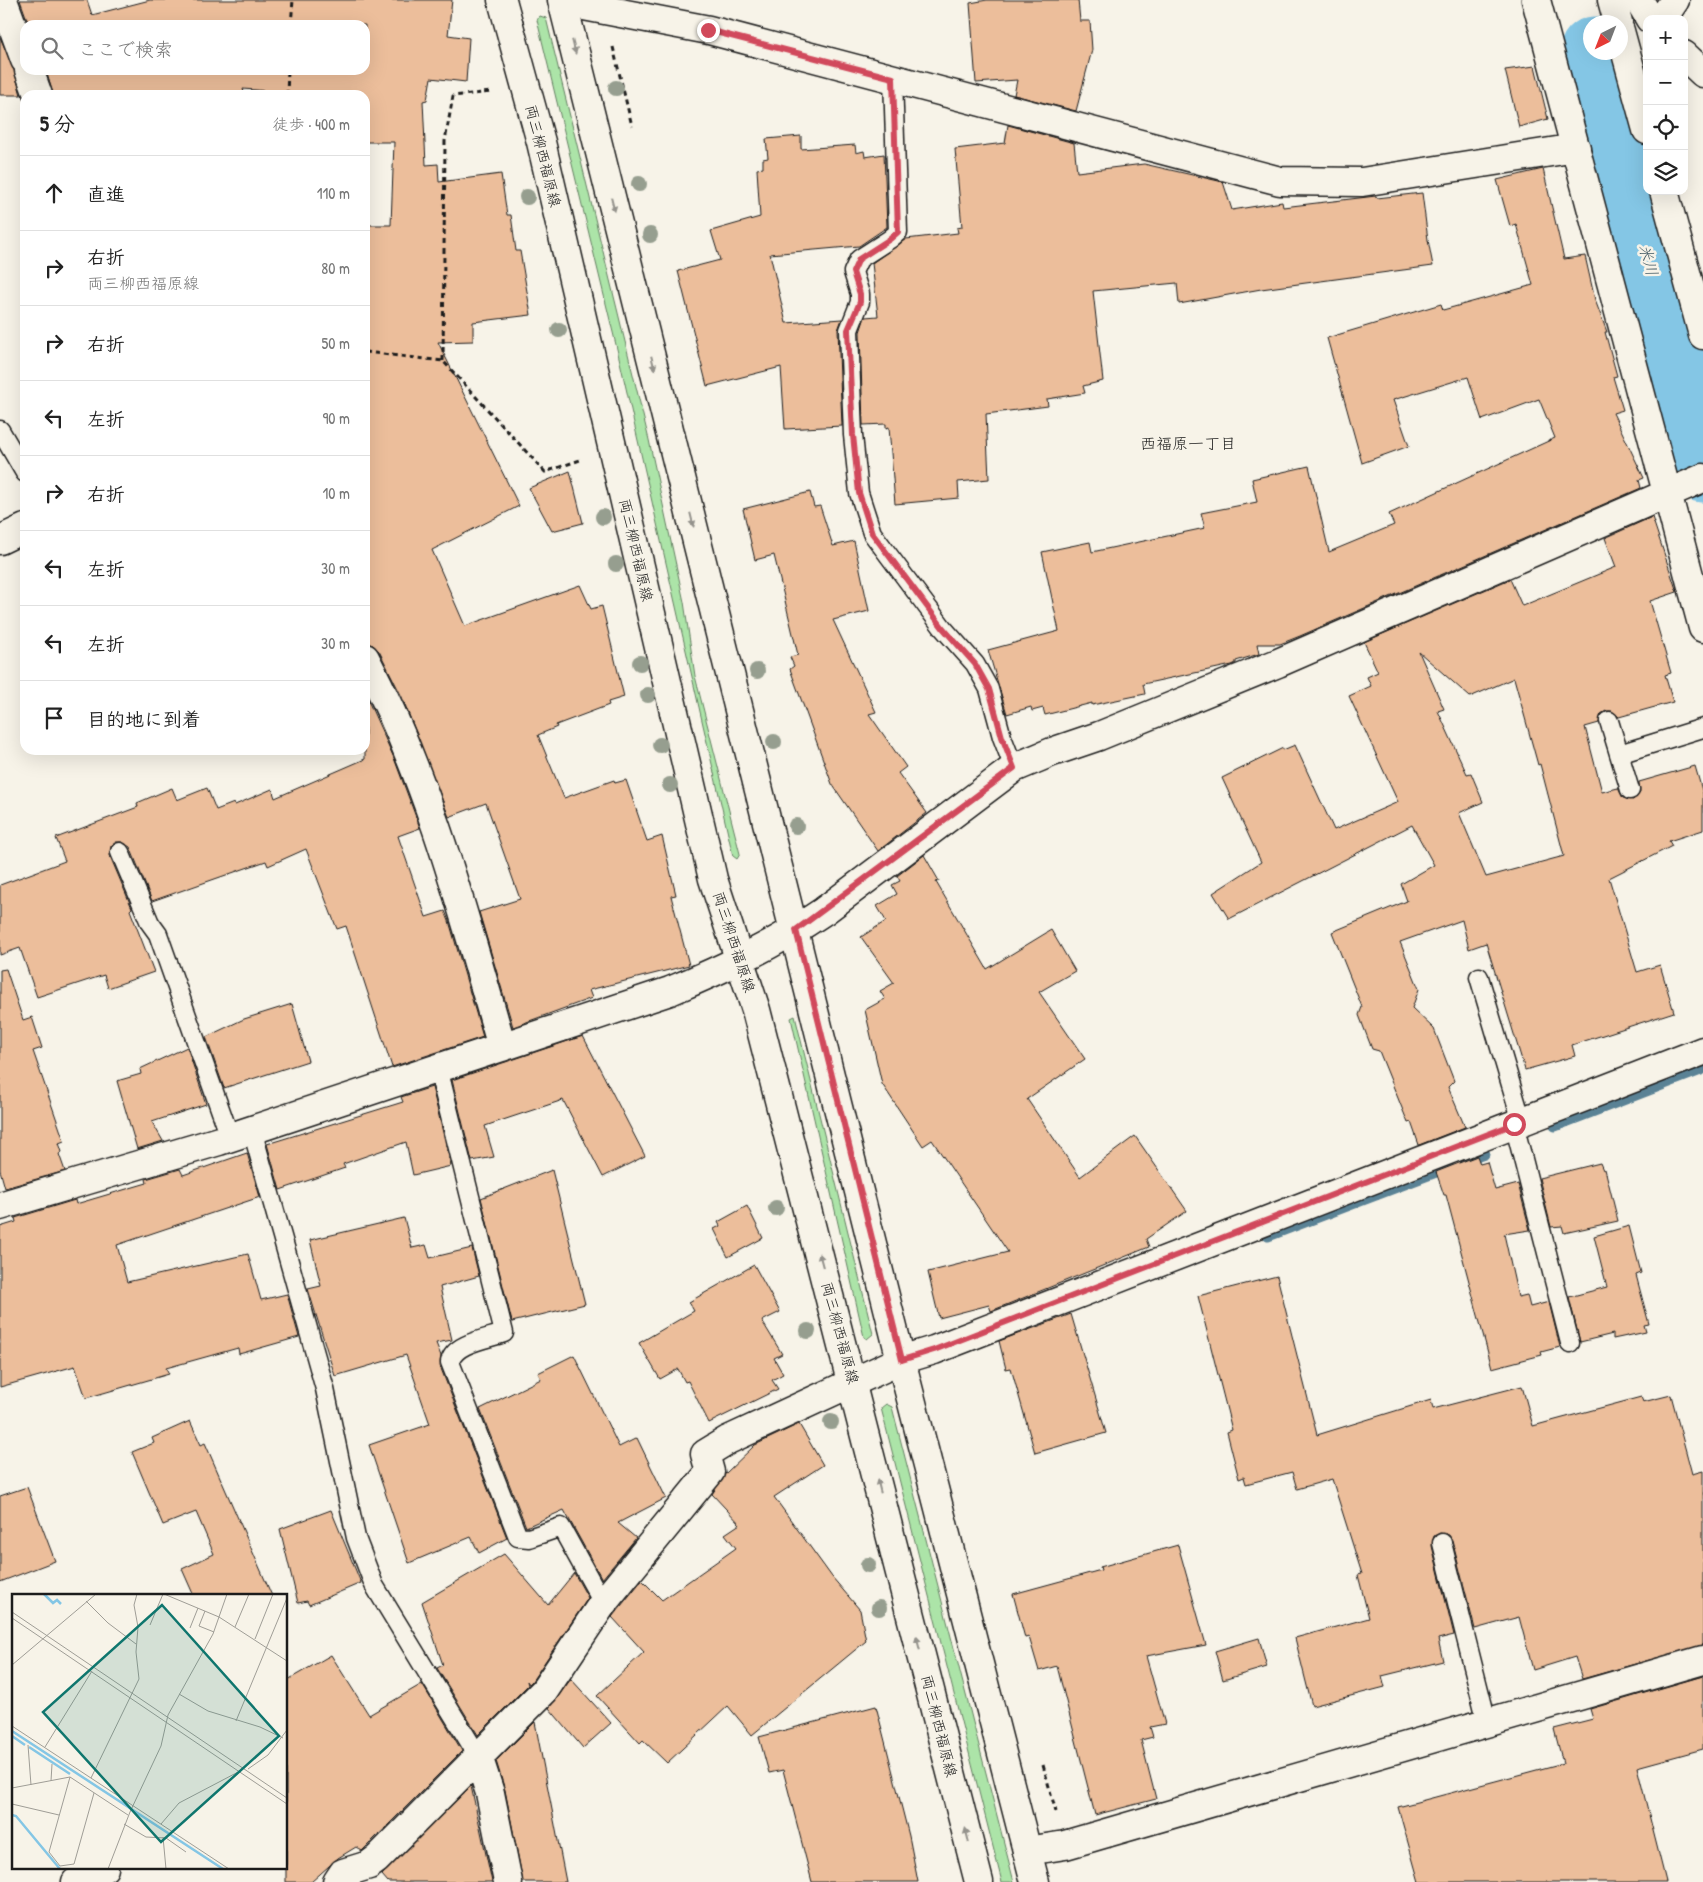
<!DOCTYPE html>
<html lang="ja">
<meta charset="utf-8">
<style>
:root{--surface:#fff;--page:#f2f2f2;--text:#222;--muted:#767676;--line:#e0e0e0}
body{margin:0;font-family:"Patrick Hand","Klee One",sans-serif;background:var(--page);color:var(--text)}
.controls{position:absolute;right:15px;top:15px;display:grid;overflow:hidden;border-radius:10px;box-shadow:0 5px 20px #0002}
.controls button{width:45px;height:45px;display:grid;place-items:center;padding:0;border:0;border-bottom:1px solid var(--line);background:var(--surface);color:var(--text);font:25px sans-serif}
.compass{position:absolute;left:1583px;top:15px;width:45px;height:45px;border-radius:50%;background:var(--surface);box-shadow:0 5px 20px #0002;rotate:222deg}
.stop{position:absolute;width:15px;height:15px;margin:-11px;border:4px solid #d1495b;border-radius:50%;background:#fff}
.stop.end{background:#d1495b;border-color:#fff;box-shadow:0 1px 5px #0008}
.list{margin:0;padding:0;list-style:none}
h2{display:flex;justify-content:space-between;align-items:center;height:65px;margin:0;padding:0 20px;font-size:21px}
h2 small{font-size:16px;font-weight:400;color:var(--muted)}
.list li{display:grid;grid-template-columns:32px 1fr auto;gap:15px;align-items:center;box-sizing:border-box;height:75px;padding:0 20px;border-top:1px solid var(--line)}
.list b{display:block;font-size:19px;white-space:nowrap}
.list p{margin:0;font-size:16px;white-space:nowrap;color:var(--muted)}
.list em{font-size:16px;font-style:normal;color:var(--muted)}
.icon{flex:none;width:28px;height:28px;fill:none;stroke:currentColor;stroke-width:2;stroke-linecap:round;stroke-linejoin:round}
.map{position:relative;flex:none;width:1703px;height:1882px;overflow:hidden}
.search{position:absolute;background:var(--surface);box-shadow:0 5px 20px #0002;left:20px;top:20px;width:350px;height:55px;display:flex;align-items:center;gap:12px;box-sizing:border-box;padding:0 18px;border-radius:15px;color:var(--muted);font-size:19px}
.panel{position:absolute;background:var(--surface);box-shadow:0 5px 20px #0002;left:20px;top:90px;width:350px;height:665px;border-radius:15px}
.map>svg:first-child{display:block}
</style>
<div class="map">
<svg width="1703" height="1882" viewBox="0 0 1703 1882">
<rect width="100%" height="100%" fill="#f7f3e8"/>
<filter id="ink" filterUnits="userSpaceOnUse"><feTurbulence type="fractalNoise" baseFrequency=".02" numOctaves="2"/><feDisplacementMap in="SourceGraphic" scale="10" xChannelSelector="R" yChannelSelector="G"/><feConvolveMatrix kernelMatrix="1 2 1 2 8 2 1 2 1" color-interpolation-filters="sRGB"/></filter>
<g filter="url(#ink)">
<path fill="#ace4a8" stroke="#648062" d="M540,16L546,18L649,440L684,602L695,676L740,854L737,859L733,856L618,353L537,20Z
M795,1016L873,1334L867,1339L864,1337L791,1018Z
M886,1404L892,1407L1014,1882H1002L881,1408Z"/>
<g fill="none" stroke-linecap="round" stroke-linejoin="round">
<path stroke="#5a8295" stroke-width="11" d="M1555,1126L1703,1069
M1464,1161L1484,1154
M1268,1236L1449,1167"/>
<path stroke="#84c6e5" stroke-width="71" d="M1595,52L1653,282L1703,467"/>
</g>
<path fill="#ecbe9b" stroke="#1c1c1c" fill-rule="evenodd" d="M20,0H87L92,15L150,0H452L448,35L469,38L466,82L431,78L427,100L423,101L426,165L438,164L439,182L501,174L507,215H511L516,251H520L531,315L473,322V341L438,342L519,506L432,550L465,626L580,585L591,609L602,606L624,697L608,702L609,705L556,725L557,727L538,735L564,798L614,780L615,783L626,780L647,841L662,836L676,895L671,896L689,965L589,990L592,998L513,1027L479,912L520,899L486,803L449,817L402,697L379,651L373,645L365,643V225H391L394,142H365V95H319L243,89L245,95H53L46,70H365V25H29Z
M987,0H1078L1080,21H1090L1092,50L1076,111L1014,95L1017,80L976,83L970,3Z
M0,37L14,70L21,95H0Z
M1535,66L1548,119L1519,127L1505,70Z
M1008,125L1074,143L1077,172L1144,164L1223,182L1232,210L1282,202L1283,207L1376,196L1377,198L1422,193L1428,240L1433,266L1261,289L1179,304L1177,283L1093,291L1103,381L1083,386L1085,393L1047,399L1048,406L986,414L989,479L958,482L959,498L895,504L889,427L886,428V424L863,425L860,332L865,317L878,316L872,263L906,239L958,233L957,228L962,227L955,149L1005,143Z
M801,136V149L855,145L856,153L864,151L865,157L884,154L887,227L859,246L770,254L786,323L842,319L838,330L842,426L785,429L781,367L707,386L678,271L720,260L711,231L760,217L757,169L763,168V159L768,158L766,139Z
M1543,169L1564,259L1585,256L1595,300L1607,332H1605L1617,376L1613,377L1623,410L1613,413L1644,478L1639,480L1641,488L1300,636L1280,644H1257L1259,654L1236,661V663L1232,665L1143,684L1145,694L1092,705V703L1045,715L1043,708L1032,711L1031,707L1007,714L988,650L1059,631L1042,552L1090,542L1092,552L1205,528L1201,513L1257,502L1252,479L1309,466L1329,552L1394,525L1389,514L1555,438L1539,399L1482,420L1468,377L1393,400L1409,446L1362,463L1327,338L1441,304L1443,310L1533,285L1516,224L1510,226L1497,180Z
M570,471L583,523L552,531L529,488Z
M810,492L814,507L820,506L833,546L854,541L869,611L833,620L876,712L869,714L906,767L898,773L927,813L878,851L832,784L790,669L794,666L790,657L798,655L774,555L755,560L743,509Z
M1652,517L1677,592L1650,601L1671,673L1665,675L1673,702L1619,717L1612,711H1606L1601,714L1599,723L1585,727L1602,792L1618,788L1623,798L1633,800L1640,793L1639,782L1695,766L1703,794V830L1669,841L1672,846L1609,878L1637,972L1660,965L1674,1012L1572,1045L1575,1056L1525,1070L1486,943L1469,949L1462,920L1400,942L1419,989L1412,1008L1434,1029L1454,1081L1448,1087L1465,1127L1419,1145L1411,1122L1408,1123L1379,1051L1372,1049L1359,1015L1362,1007L1332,932L1407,901L1401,884L1434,865L1412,825L1229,919L1213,893L1261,862L1222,778L1283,748V750L1295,745L1334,830L1398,802L1349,696L1371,686L1367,677L1378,672L1364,642L1510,579L1522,606L1616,567L1605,538ZM1419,652L1470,697L1514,678L1538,765L1540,764L1564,856L1486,877L1459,813L1483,802L1471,773L1467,774L1438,711L1444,709Z
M365,694L394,758L420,828L398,836L426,917L445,911L449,921L483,1037L392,1067L346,926L337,929L306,849L268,866L266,861L152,901L130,847L122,842H116L111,846L110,856L132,908L130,910L154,972L108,988L104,975L37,997L20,948L0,955V885L65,861L56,838L138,807L137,803L172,788L177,800L207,788L216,810L234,803L235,805L272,789L275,798L365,759Z
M924,855L939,881L936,882L987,969L1051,930L1075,971L1039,992L1085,1059L1027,1099L1080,1177L1135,1136L1187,1211L1146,1239L1149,1247L991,1311L989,1305L939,1318L928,1272L1008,1252L932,1140L923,1146L882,1084L865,1010L885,999L880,991L894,983L861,937L886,921L877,906L897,894L892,885L900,881L897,876Z
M6,969L23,1020L32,1017L42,1048L33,1051L64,1141L59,1143L62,1152L59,1154L65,1171L5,1188L0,1170V970Z
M292,1004L308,1061L224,1088L206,1037L244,1019Z
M583,1036L645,1156L603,1177L563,1100L485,1126L494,1157L472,1161L452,1080Z
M187,1047L206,1104L152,1122L163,1141L137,1149L117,1081L141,1074L140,1069Z
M432,1087L451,1166L413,1175L406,1142L343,1164L345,1168L280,1190L267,1144L403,1102L401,1097Z
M247,1153L260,1197L117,1245L127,1282L248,1254L261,1300L287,1294L299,1337L239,1354L238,1348L166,1368L169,1374L86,1398L75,1366L0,1387V1227L16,1222L15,1218L75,1200L76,1204L147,1183L146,1179L180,1169L183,1175Z
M1477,1156L1480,1164L1487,1162L1495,1190L1518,1184L1530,1230L1504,1234L1518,1297L1527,1295L1530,1307L1549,1302L1560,1347L1541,1352L1542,1355L1492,1368L1446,1195H1444L1436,1172Z
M1600,1163L1603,1170L1605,1169L1618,1221L1564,1233L1562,1226L1551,1227L1539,1178Z
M552,1170L585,1304L512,1322L481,1198Z
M747,1206L763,1238L728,1257L714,1229L720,1226L718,1222Z
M404,1218L412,1248L426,1245L430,1258L472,1248L479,1276L440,1287L452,1340L436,1343L441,1356L440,1366L507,1538L479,1553L471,1537L409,1563L369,1445L430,1424L406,1355L335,1376L308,1289L321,1286L310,1240Z
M1629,1226L1641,1273L1636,1275L1649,1324L1644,1325L1646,1332L1613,1339V1334L1580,1342L1569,1297L1607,1287L1594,1236Z
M754,1265L780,1312L762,1321L782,1354L774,1358L783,1374L772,1380L778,1389L709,1423L688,1381L685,1382L678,1369L660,1379L639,1343L694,1311L689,1302Z
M1277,1276L1317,1435L1431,1400L1433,1409L1522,1386L1533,1426L1641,1397L1643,1402L1671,1395L1692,1474L1703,1471V1645L1582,1679L1575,1657L1533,1670L1519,1617L1475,1629L1452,1540L1449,1535L1440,1533L1434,1536L1432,1546L1454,1635L1438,1639L1443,1661L1382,1676L1385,1687L1312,1706L1295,1638L1369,1618L1358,1575L1362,1574L1332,1479L1297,1489L1292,1472L1246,1484L1244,1477L1239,1479L1227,1432L1232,1430L1198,1296Z
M1071,1314L1106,1433L1035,1453L1011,1368L1006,1369L999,1341Z
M574,1355L619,1447L637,1438L666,1498L618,1523L636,1538L602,1579L564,1510L526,1527L480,1409L541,1379L538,1373Z
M190,1421L201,1445L205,1443L272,1596H194L182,1569L214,1554L196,1512L163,1525L132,1452L154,1443L152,1438Z
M799,1424L823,1465L774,1497L832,1577L860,1610L866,1641L752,1735L728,1706L667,1763L643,1740L640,1743L597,1696L644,1652L612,1617L642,1580L662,1600L736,1548L725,1534L740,1524L712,1494L725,1474L755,1445Z
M27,1487L55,1561L0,1582V1496Z
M331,1510L361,1583L309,1605L307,1601L298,1603L280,1529Z
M1178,1545L1206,1645L1146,1656L1165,1724L1150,1727L1153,1737L1141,1740L1156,1799L1095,1815L1057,1666L1039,1671L1029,1637L1025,1638L1013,1594L1101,1570L1100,1567Z
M504,1554L548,1605L574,1573L588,1598L532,1681L529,1684L527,1681L528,1685L478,1735L437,1668L443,1665L422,1602Z
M1259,1638L1267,1667L1223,1680L1215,1651Z
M331,1655L369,1715L422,1684L462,1751L362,1851L356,1847L338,1858L311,1882H286V1681Z
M1703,1676V1749L1637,1767L1666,1882H1419L1398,1807L1563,1763L1554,1729L1593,1719L1590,1709Z
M571,1679L611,1723L583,1748L549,1708Z
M876,1706L909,1836L918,1882H812L783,1770L769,1773L759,1737Z
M535,1722L566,1882H523L505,1790L496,1761Z
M471,1786L492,1882H388L382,1875Z"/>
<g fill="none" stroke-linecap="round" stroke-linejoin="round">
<defs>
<path id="lane" d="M893,78L898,232L890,239L859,259L853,272L860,294V302L849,330L853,435L859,493L872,533L943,628L975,664L989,689L1002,737L1014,768
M0,430L25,473
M1609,721L1630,790
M1619,754L1703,728
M120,852L150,923L158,934L230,1137
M1479,977L1522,1122
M438,1068L504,1333C487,1339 454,1343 450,1362L518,1537L529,1538L561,1527L603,1603
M1514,1124L1570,1343
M252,1130L325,1389L356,1538L374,1585L478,1756
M1442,1543L1487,1722"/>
<path id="street" d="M3,0L25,60
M1536,0L1703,628
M1612,0L1618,22
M1639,0L1650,19
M563,2L709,30L1280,181L1362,182L1576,148
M1662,19L1675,0
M1620,31L1647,130
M1684,55L1703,73
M29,70L38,95
M1664,191L1703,335
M0,540L25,528
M365,658C429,780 464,915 502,1047
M0,1206L219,1141L670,991C725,968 774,945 824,911L1014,768L1052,752L1099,736L1278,663L1703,478
M478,1756L490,1793L508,1882
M1027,1851L1065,1845L1703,1660
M76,1882L104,1868
M337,1882L343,1873L369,1865L377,1859L544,1691L603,1603L710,1472L705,1454L728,1440L901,1360L934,1350L1703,1051"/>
<path id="secondary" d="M502,0L541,142L713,879L756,1010L979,1882
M562,0L901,1360L1035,1882"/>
</defs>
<use href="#lane" stroke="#1c1c1c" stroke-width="21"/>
<use href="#street" stroke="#1c1c1c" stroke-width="31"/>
<use href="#secondary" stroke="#1c1c1c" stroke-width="31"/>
<path stroke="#1c1c1c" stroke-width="3" stroke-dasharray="5 4" stroke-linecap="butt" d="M291,25L293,0
M613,47L632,126
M287,95L288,70
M365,352L443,361L545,472L580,460
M443,361L445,141L453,96L491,92
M1043,1765L1056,1812"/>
<use href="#lane" stroke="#f7f3e8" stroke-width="18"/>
<use href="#street" stroke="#f7f3e8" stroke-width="28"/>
<use href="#secondary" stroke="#f7f3e8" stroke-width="28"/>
</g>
<g fill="#969e8f">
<circle cx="616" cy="88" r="8"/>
<circle cx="639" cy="184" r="8"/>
<circle cx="527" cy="197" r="8"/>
<circle cx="650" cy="235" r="8"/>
<circle cx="559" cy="330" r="8"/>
<circle cx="603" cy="517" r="8"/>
<circle cx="616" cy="564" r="8"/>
<circle cx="640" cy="663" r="8"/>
<circle cx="757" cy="671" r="8"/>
<circle cx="648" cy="695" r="8"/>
<circle cx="774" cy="742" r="8"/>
<circle cx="660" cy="745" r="8"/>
<circle cx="670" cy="785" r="8"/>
<circle cx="796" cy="826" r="8"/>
<circle cx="776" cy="1208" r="8"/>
<circle cx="808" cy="1331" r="8"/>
<circle cx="831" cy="1422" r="8"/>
<circle cx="868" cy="1565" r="8"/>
<circle cx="879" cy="1608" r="8"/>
</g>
<defs><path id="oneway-solid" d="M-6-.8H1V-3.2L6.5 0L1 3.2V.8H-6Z" transform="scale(1.25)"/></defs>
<g fill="#94928c">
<use href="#oneway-solid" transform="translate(574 47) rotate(76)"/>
<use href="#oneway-solid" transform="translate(613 205) rotate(76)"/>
<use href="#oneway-solid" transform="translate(653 363) rotate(76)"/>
<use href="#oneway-solid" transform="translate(692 520) rotate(76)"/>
<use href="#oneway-solid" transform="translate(821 1260) rotate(-105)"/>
<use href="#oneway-solid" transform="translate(879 1486) rotate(-104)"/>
<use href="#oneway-solid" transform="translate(918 1643) rotate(-104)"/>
<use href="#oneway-solid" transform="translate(967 1835) rotate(-104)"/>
</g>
</g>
<g fill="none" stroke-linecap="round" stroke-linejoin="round" filter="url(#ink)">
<path stroke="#d1495b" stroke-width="6" d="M708,30L893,78L898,232L890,239L859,259L853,272L860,294V302L848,330L853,435L859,493L872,533L943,628L975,664L989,689L1002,737L1014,768L796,930L902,1360L934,1350L1514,1124"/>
</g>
<g text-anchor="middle" stroke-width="5" stroke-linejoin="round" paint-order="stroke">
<g font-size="15" fill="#1c1c1c" stroke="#f7f3e8">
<text transform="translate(543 156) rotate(76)" y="5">両三柳西福原線</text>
<text transform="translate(636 550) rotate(77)" y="5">両三柳西福原線</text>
<text transform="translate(734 942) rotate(72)" y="5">両三柳西福原線</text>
<text transform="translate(840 1333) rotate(75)" y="5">両三柳西福原線</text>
<text transform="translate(939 1726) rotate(76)" y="5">両三柳西福原線</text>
</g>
<g font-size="16" font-style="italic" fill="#405862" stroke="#f7f3e8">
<text transform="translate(1649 260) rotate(75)" y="6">米川</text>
</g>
<g font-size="16" fill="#1c1c1c" stroke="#f7f3e8">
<text x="1188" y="449">西福原一丁目</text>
</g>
</g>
<g transform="translate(12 1594)">
<rect width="275" height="275" fill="#f7f3e8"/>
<path fill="none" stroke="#84c6e5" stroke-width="2.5" d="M32,0L41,9L45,6L49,10M0,137L211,275M0,142L13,151M17,153L58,180M0,221L4,222L48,275"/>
<path fill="none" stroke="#9f9d96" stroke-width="1" d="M152,0L207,23L275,67M74,7L96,29L124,50M193,17L187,32L202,38M0,18L275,204M0,24L275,210M138,31L151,0M223,33L237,0M178,34L186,14M243,45L261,0M0,71L84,0M167,100L196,117L248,133L271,144M224,127L275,4M0,132L217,275M16,151L19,191M33,153L80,77M236,175L256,161L275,136M58,183L37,258L48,272L62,270L82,199M79,184L127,85L124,58L126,33L122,11L125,0M39,187L40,170M0,194L58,183L116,221M0,210L47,221M112,230L134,243L154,244L174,258M149,230L167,209L228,177M151,243L154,275M96,275L118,218L149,152L156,121L201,40L215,0"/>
<path fill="#0f766e" fill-opacity="0.15" stroke="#0f766e" stroke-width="2.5" d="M150,11L267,142L149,248L31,118Z"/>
<rect width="275" height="275" fill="none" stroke="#1c1c1c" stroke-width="2.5"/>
</g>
</svg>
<div class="controls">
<button>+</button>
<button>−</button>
<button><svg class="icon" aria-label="locate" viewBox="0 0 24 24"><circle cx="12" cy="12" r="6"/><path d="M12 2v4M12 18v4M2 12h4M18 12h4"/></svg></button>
<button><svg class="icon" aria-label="layers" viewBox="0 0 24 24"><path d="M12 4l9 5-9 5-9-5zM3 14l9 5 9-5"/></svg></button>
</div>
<svg class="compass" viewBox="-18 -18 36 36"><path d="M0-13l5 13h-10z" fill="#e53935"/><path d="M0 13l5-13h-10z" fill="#767676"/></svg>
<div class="stop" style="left:1514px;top:1124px"></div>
<div class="stop end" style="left:708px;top:30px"></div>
<div class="search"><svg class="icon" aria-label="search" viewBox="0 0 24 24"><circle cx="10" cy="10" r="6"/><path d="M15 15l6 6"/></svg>ここで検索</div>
<section class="panel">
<h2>5 分<small>徒歩 · 400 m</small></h2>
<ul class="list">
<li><svg class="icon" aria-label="ahead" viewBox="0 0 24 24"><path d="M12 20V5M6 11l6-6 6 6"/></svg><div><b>直進</b></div><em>110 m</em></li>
<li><svg class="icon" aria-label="right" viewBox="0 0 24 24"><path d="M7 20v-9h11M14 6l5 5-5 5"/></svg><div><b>右折</b><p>両三柳西福原線</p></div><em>80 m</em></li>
<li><svg class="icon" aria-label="right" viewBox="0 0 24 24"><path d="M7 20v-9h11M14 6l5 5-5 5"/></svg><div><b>右折</b></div><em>50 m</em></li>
<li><svg class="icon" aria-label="left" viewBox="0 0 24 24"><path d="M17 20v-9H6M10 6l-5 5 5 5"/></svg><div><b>左折</b></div><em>90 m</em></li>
<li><svg class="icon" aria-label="right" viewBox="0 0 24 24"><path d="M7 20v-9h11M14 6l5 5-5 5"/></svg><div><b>右折</b></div><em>10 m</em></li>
<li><svg class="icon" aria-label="left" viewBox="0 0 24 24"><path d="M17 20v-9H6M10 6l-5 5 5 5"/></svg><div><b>左折</b></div><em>30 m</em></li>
<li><svg class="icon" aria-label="left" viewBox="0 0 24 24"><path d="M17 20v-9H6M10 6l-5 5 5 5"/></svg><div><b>左折</b></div><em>30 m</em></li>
<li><svg class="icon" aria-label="arrive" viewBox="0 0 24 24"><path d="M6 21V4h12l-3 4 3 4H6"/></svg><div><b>目的地に到着</b></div></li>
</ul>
</section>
</div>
